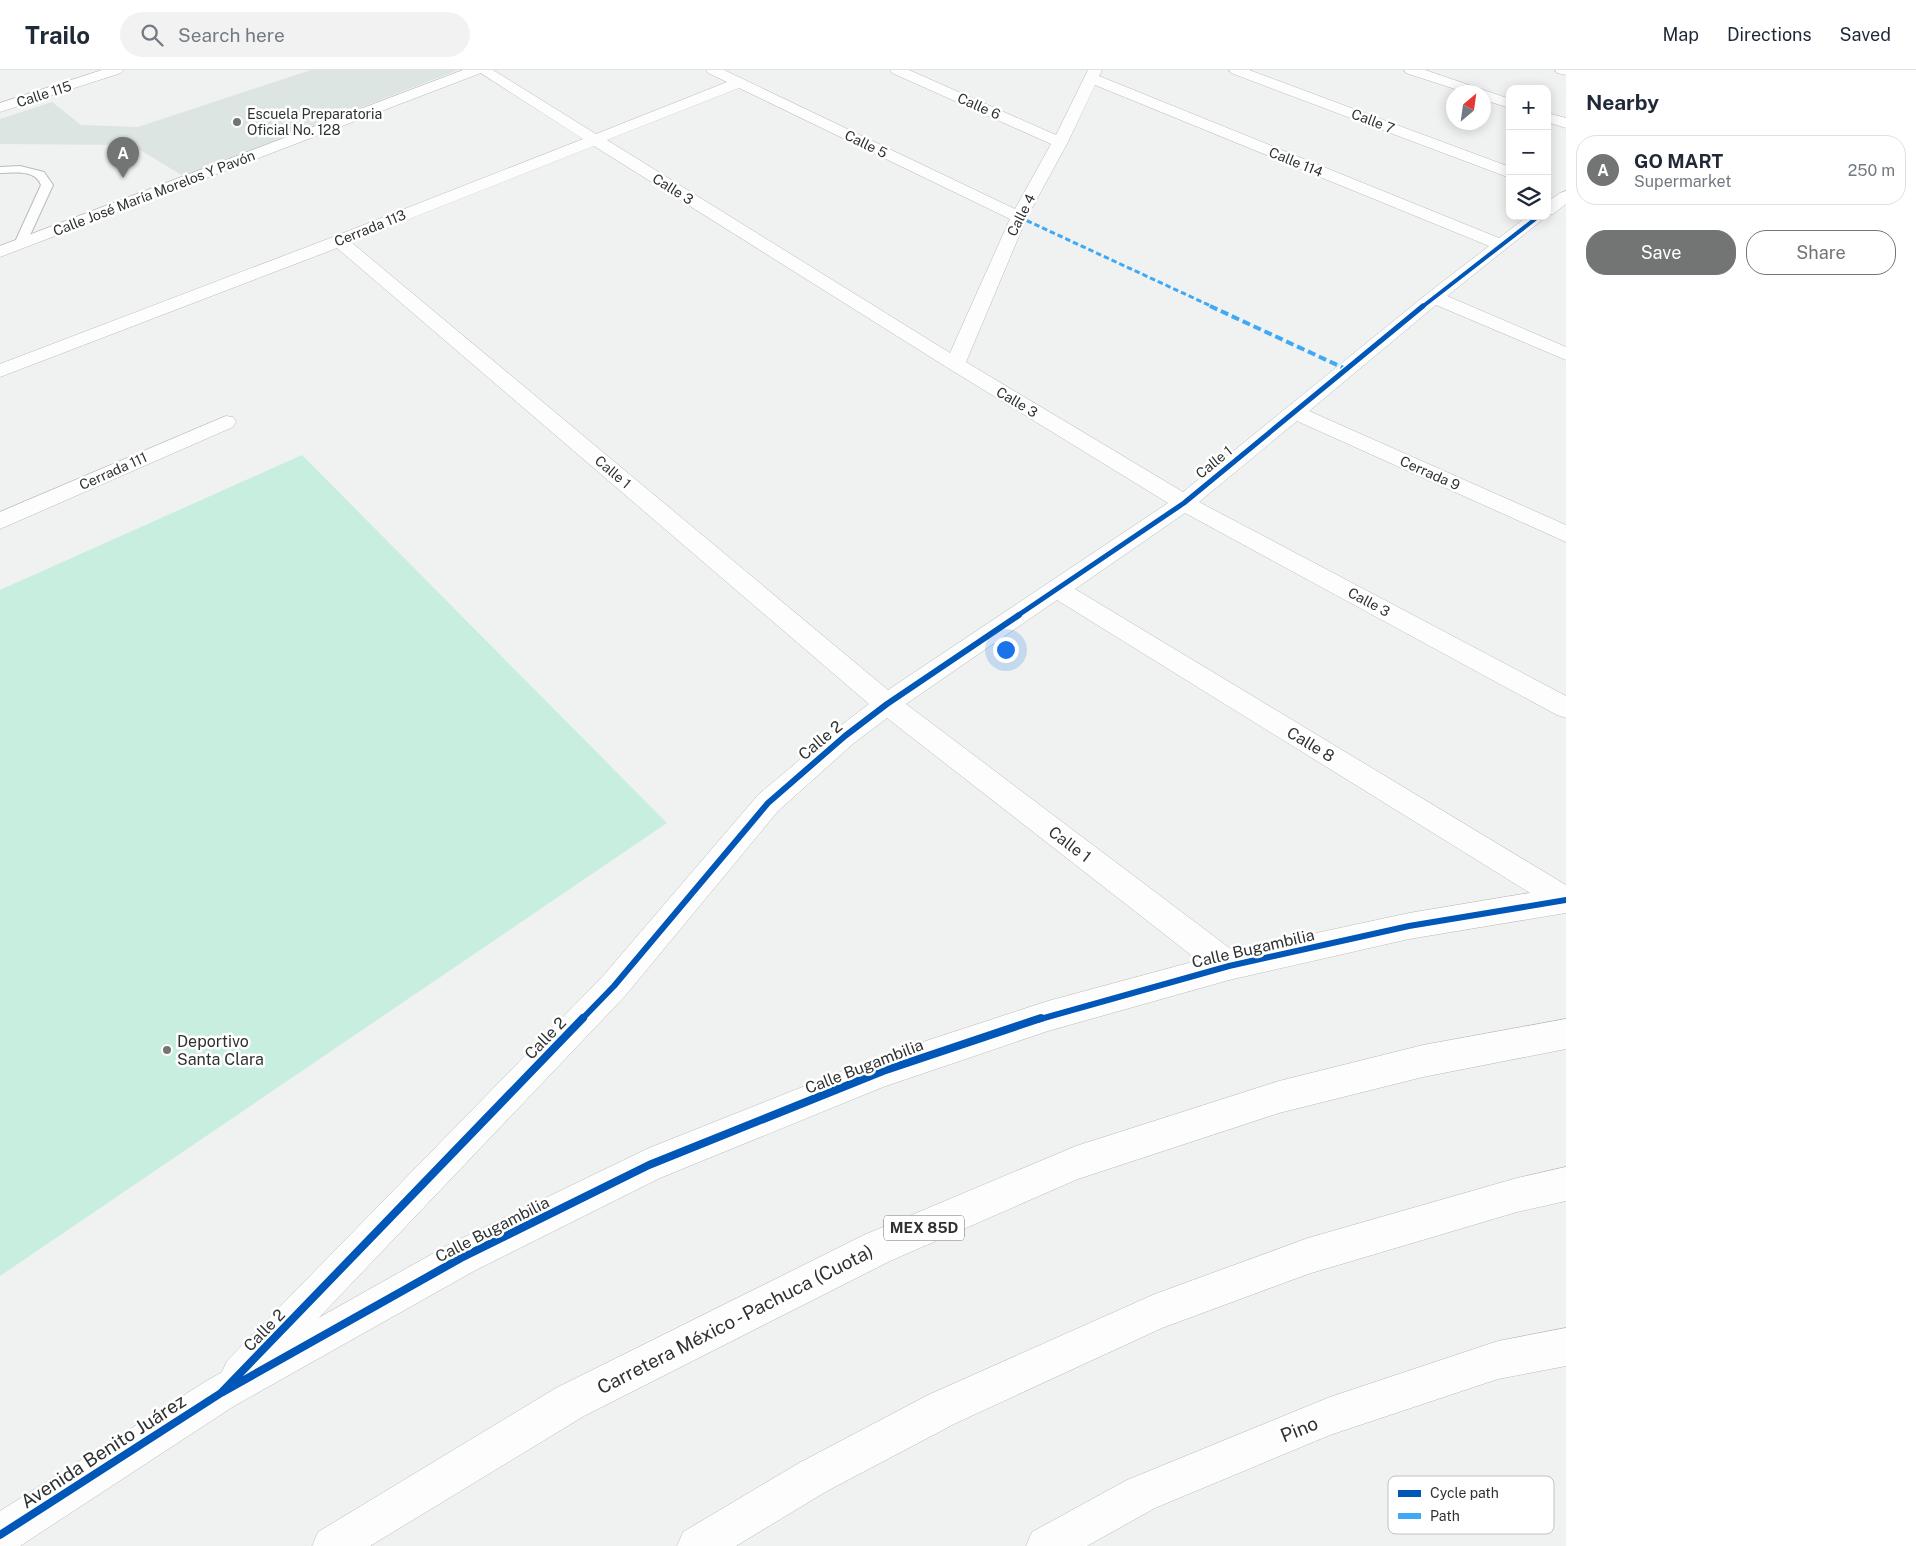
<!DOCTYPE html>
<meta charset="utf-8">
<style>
:root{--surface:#fff;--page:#f2f2f3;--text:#1f2937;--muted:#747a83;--line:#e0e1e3;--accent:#737575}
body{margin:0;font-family:"Public Sans",sans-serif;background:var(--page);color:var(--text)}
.controls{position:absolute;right:15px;top:15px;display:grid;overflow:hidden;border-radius:10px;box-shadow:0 2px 12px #0003}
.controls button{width:45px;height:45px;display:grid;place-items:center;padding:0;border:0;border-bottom:1px solid var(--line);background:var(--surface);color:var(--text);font:25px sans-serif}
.compass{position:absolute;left:1446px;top:15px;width:45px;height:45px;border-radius:50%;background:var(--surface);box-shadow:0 2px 12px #0003;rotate:29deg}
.you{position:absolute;left:1005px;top:579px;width:18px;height:18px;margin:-12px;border:4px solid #fff;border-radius:50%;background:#1a73e8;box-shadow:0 0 0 8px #1a73e833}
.badge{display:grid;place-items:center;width:32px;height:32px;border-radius:50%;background:var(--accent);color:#fff;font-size:16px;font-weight:700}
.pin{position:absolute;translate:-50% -41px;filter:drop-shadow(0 1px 2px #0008)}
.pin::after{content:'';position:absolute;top:26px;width:18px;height:15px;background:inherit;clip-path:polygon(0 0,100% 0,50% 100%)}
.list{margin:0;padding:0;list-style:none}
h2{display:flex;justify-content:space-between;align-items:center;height:65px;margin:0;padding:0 20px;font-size:21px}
h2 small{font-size:16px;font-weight:400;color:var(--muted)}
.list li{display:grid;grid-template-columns:32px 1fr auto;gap:15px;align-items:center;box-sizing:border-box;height:70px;margin:0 10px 10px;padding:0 10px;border:1px solid var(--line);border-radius:20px}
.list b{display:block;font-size:19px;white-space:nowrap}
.list p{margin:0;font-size:16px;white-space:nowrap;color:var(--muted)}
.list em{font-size:16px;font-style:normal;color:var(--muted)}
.actions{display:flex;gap:10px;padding:15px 20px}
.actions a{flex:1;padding:11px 0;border:1px solid var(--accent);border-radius:20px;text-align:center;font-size:18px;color:var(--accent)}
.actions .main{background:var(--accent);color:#fff}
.icon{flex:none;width:28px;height:28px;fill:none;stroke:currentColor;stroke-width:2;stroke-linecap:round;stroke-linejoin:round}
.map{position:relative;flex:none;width:1566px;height:1476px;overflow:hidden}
header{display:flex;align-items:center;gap:30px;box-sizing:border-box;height:70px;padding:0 25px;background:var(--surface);border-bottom:1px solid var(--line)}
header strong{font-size:24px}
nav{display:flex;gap:28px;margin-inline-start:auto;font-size:18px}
.search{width:350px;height:45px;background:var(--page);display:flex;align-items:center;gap:12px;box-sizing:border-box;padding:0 18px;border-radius:28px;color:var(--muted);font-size:19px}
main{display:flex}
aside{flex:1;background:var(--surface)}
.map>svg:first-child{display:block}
</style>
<header>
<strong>Trailo</strong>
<div class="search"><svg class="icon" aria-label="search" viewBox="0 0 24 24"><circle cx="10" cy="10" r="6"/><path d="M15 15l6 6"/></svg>Search here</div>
<nav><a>Map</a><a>Directions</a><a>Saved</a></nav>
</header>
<main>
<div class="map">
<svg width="1566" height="1476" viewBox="0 0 1566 1476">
<rect width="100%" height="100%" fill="#eff2f1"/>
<path fill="#dce5e2" d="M311,0H458L183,106L132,75L0,74V49L52,32L81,55L138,57Z"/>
<path fill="#c8eee0" d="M302,385L667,753L0,1206V520Z"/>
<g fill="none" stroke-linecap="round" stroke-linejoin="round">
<defs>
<path id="service" d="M20,96L44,102L53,115L26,174L20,178L14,174L41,115C35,99 14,103 0,103V97Z"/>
<path id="minor" d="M102,0H123L121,3L0,42V33Z
M476,0H493L596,64L727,12L708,3L706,0H724L1015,139L1051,74L892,3L890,0H909L1056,65L1088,0H1102L1099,6L1499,168L1528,146H1547L1447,226L1566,277V290L1436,235L1309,341L1566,455V472L1297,351L1199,432L1566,626V648L1557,645L1185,443L1075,519L1566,815V843L1556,839L1057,530L906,634L1240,886L1244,896L1240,906L1229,910L1218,906L887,648L854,673L778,741L625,926L253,1317L240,1323L227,1317L221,1304L227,1291L603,906L758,725L836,659L869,634L337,178L0,307V294L333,167L583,69ZM1095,15L1489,176L1428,223L1183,422L966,292L1027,147L1068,72ZM739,18L1010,149L950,283L607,70ZM594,76L948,298L1168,433L888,620L351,172Z
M1229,0H1249L1510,97V108L1231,3Z
M1404,0H1425L1510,29V38L1484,30V22H1464L1406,3Z
M1555,0H1566V5L1557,3Z
M1547,43L1566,48V58L1547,52Z
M1566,121V134L1553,144L1547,145V132L1560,123Z
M226,346L233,347L236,352L233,357L0,459V442Z
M1566,1258V1296L1498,1309L1330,1365L1155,1438L1087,1476H1026L1032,1462L1127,1410L1330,1327L1498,1271Z"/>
<path id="tertiary" d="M463,0H483L481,3L0,187V176Z
M1566,817V843L1409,869L1229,910L1048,961L883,1017L660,1108L474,1201L234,1336L20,1476H0V1441L208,1310L448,1175L649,1078L883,985L1048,931L1229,882L1409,843Z"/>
<path id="motorway" d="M1566,949V979L1423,1007L1279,1043L1078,1109L890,1191L584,1346L370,1476H312L318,1462L556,1318L864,1165L1076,1076L1279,1011L1423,975Z
M1566,1097V1131L1517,1142L1308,1204L1162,1258L956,1353L827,1421L736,1476H677L683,1462L799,1393L928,1325L1155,1224L1308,1168L1517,1108Z"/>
</defs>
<use href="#service" stroke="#b9bbbb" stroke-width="2"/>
<use href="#minor" stroke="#b9bbbb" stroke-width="1"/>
<use href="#tertiary" stroke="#b9bbbb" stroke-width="1"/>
<use href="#motorway" stroke="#b9bbbb" stroke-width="1"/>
<use href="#service" fill="#fdfdfd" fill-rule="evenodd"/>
<use href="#minor" fill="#fdfdfd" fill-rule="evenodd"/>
<use href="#tertiary" fill="#fdfdfd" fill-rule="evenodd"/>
<use href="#motorway" fill="#fdfdfd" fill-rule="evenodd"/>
<path stroke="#3fa9f5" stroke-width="3" stroke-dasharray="5.5 3" stroke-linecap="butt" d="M1019,147L1213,237"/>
<path stroke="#3fa9f5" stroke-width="4" stroke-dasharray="8 4" stroke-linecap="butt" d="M1210,236L1348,300"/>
<defs>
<path id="cycleway-far3" d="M1422,237L1539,146"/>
<path id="cycleway-far2" d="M1017,546L1184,433L1423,236"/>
<path id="cycleway-far1" d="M581,950L614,916L768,733L845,666L887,634L1019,545
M1037,950L1229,896L1409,856L1566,830"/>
<path id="cycleway" d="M221,1323L583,948
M0,1465L221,1323L461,1188L649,1095L883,1001L1041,948"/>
</defs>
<use href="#cycleway-far3" stroke="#fff" stroke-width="5.5"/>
<use href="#cycleway-far2" stroke="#fff" stroke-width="8"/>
<use href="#cycleway-far1" stroke="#fff" stroke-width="9"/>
<use href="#cycleway" stroke="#fff" stroke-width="11"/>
<use href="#cycleway-far3" stroke="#0057b8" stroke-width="4"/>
<use href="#cycleway-far2" stroke="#0057b8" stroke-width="5"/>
<use href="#cycleway-far1" stroke="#0057b8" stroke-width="6"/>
<use href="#cycleway" stroke="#0057b8" stroke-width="8"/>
</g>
<g fill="#737575" stroke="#fff" stroke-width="2">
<circle cx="237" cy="52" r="5"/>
<circle cx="167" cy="980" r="5"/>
</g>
<g text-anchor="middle" stroke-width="5" stroke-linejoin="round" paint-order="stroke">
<g font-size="14" fill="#303232" stroke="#fff">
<text transform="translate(44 24) rotate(-18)" y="5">Calle 115</text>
<text transform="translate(979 36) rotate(24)" y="5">Calle 6</text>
<text transform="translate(1373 51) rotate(21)" y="5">Calle 7</text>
<text transform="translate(866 74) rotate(26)" y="5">Calle 5</text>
<text transform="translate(1296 92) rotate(22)" y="5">Calle 114</text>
<text transform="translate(673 119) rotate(32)" y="5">Calle 3</text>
<text transform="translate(154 123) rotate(-21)" y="5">Calle José María Morelos Y Pavón</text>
<text transform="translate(1021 145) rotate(-63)" y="5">Calle 4</text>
<text transform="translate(370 158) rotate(-22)" y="5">Cerrada 113</text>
<text transform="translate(1017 332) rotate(31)" y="5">Calle 3</text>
<text transform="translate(1214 392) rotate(-39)" y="5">Calle 1</text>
<text transform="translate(113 401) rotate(-24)" y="5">Cerrada 111</text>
<text transform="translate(613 402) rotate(40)" y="5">Calle 1</text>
<text transform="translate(1430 403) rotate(24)" y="5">Cerrada 9</text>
<text transform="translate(1369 532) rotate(28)" y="5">Calle 3</text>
</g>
<g font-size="14" fill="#303232" stroke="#fff" text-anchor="start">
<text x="247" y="49">Escuela Preparatoria<tspan x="247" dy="16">Oficial No. 128</tspan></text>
</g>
<rect fill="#fff" stroke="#6e7070" stroke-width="1" x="884" y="1145.5" width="80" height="25" rx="4"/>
<g font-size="15" font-weight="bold" fill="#303232">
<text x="924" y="1163">MEX 85D</text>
</g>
<g font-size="16" fill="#303232" stroke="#fff">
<text transform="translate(820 670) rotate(-40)" y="6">Calle 2</text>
<text transform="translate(1311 674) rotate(31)" y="6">Calle 8</text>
<text transform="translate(1070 774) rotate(37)" y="6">Calle 1</text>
<text transform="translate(1253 878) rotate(-13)" y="6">Calle Bugambilia</text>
<text transform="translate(545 968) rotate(-46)" y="6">Calle 2</text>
<text transform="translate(864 996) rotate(-21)" y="6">Calle Bugambilia</text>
<text transform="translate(492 1159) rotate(-27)" y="6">Calle Bugambilia</text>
<text transform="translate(264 1260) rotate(-46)" y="6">Calle 2</text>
</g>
<g font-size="16" fill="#303232" stroke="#fff" text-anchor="start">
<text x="177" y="977">Deportivo<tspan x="177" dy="18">Santa Clara</tspan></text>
</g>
<g font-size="19" fill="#303232" stroke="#fff">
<text transform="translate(735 1249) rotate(-27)" y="7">Carretera México - Pachuca (Cuota)</text>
<text transform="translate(1299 1359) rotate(-22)" y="7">Pino</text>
<text transform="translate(103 1381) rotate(-33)" y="7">Avenida Benito Juárez</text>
</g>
</g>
<rect x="1388" y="1406" width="166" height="58" rx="8" fill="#fff" stroke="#c1c2c2" stroke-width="1"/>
<rect x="1398" y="1420" width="23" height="7" fill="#0057b8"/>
<rect x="1398" y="1443" width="23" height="6" fill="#3fa9f5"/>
<g font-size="14" fill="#303232">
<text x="1430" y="1428">Cycle path</text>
<text x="1430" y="1451">Path</text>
</g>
</svg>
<div class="controls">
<button>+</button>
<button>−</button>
<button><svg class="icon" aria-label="layers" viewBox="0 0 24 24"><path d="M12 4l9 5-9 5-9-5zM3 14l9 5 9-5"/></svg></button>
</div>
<svg class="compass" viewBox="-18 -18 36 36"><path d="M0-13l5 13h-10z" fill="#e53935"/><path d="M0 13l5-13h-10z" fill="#747a83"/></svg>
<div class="you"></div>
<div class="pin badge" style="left:123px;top:108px">A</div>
</div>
<aside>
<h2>Nearby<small></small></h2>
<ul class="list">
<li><span class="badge">A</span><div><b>GO MART</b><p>Supermarket</p></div><em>250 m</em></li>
</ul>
<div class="actions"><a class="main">Save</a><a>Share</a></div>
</aside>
</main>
